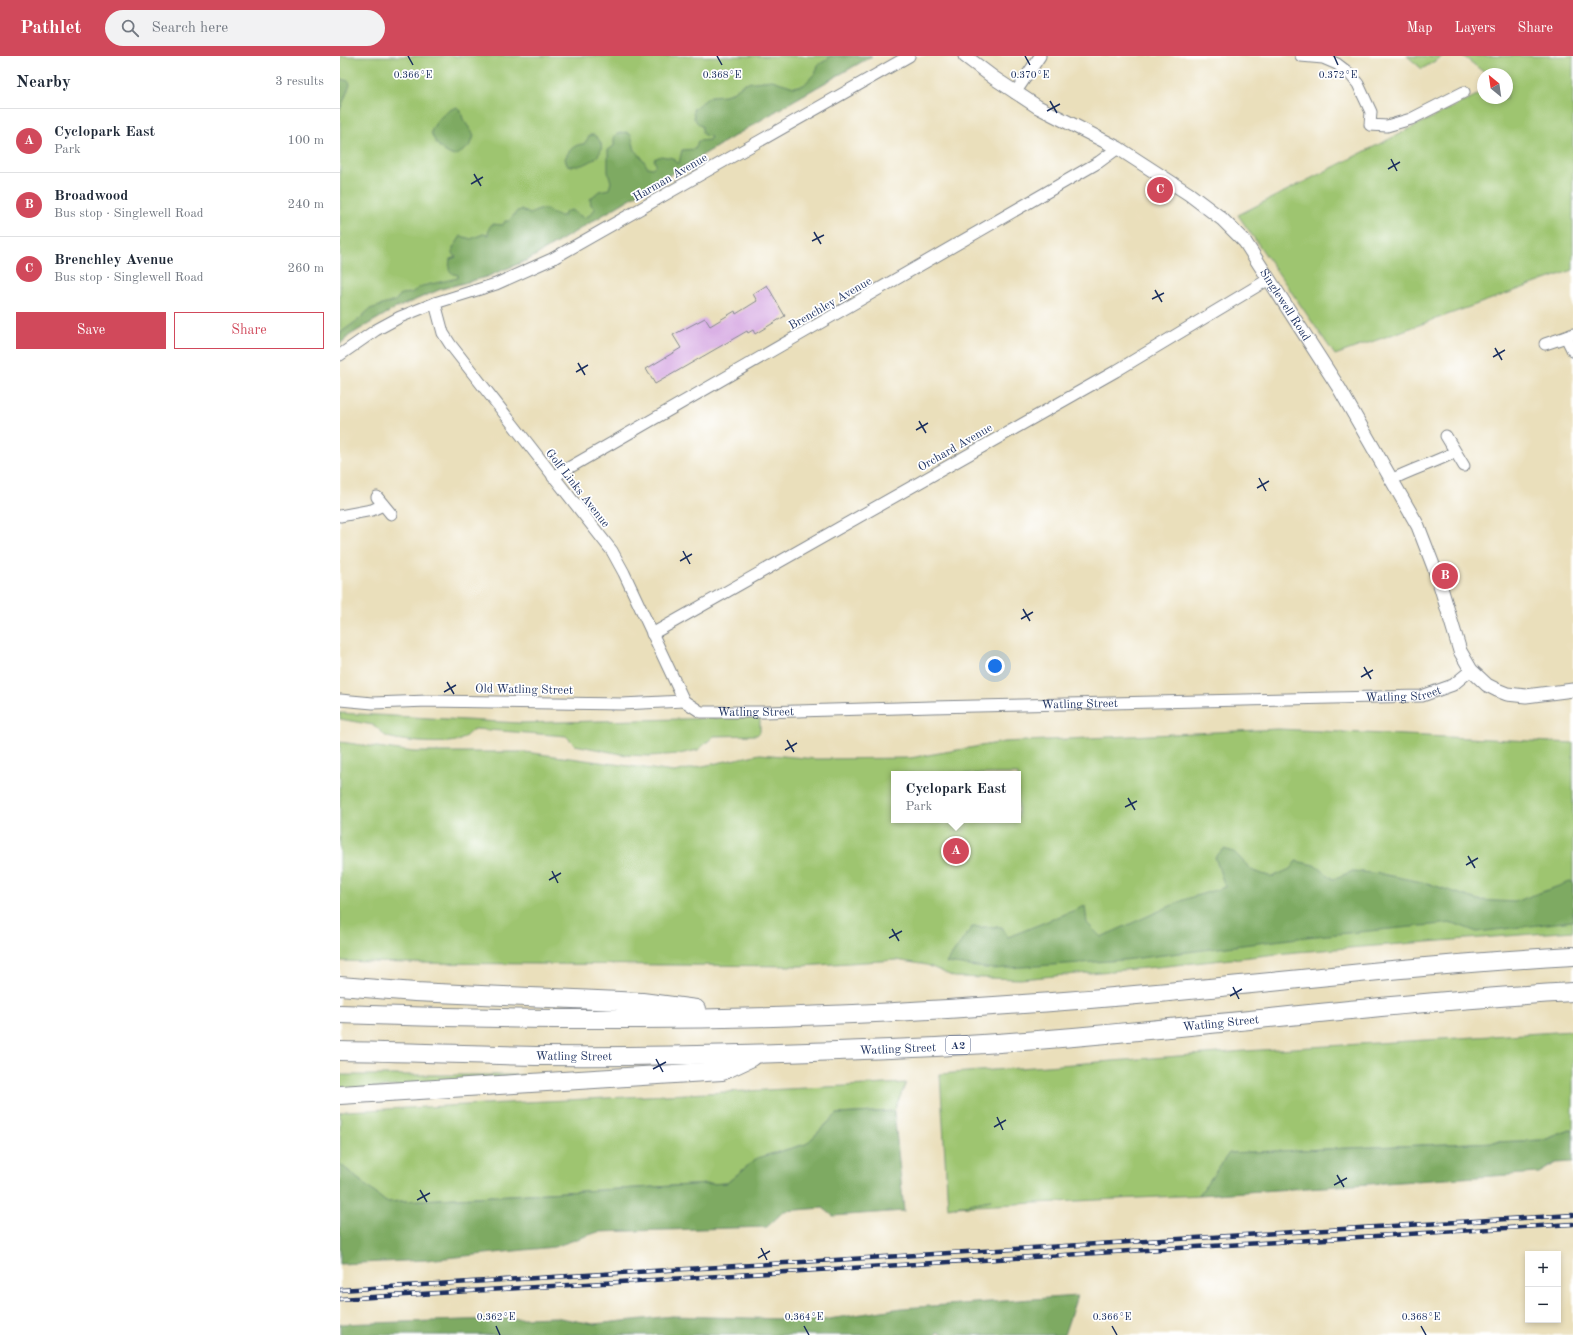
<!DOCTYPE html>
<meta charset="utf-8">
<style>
:root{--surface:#fff;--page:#f2f2f3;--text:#1f2937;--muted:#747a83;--line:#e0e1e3;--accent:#d1495b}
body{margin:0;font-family:"Old Standard TT",serif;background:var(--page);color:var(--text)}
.controls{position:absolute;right:12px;bottom:12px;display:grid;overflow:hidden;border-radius:0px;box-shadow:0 2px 6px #0003}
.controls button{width:36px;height:36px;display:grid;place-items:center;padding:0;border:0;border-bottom:1px solid var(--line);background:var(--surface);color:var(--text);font:20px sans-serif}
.compass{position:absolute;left:1137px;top:12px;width:36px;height:36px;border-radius:50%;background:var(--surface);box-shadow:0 2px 6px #0003;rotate:331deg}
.you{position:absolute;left:655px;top:610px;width:14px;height:14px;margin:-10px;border:3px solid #fff;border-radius:50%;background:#1a73e8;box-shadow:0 0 0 6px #1a73e833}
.badge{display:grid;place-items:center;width:26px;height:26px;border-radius:50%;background:var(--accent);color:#fff;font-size:13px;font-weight:700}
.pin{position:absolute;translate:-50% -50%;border:2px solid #fff;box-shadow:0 1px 4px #0006}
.popup{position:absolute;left:551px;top:715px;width:130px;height:52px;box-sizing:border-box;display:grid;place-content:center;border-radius:0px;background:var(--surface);filter:drop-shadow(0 1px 3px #0005);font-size:13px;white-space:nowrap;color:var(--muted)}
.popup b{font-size:15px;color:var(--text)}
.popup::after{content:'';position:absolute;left:50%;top:100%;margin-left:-8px;border:8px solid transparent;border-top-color:var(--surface)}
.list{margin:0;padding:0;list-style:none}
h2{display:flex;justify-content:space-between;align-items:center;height:52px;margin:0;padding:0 16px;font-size:17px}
h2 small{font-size:13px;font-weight:400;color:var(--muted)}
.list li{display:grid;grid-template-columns:26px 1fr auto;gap:12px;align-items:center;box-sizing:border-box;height:64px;padding:0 16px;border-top:1px solid var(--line)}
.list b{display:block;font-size:15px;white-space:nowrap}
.list p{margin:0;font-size:13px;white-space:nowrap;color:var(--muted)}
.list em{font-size:13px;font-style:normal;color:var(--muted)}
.actions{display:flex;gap:8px;padding:12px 16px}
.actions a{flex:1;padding:9px 0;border:1px solid var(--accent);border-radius:0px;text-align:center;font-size:14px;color:var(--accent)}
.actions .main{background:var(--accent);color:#fff}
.icon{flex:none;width:22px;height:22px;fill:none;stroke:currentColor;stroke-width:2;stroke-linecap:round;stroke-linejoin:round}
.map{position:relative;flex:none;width:1233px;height:1279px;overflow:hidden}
header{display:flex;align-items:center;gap:24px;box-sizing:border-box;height:56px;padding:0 20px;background:var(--accent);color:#fff}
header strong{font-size:19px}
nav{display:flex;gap:22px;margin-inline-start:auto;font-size:14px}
.search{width:280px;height:36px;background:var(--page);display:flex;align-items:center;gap:10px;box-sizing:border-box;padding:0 14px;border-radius:22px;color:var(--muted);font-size:15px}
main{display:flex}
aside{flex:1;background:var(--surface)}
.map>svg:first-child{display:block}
</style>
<header>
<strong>Pathlet</strong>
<div class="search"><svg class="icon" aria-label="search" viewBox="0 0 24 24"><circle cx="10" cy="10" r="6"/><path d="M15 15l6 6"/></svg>Search here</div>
<nav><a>Map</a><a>Layers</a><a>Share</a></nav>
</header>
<main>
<aside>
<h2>Nearby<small>3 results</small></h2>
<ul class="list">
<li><span class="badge">A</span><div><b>Cyclopark East</b><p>Park</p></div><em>100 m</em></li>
<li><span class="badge">B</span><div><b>Broadwood</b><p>Bus stop · Singlewell Road</p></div><em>240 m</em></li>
<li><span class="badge">C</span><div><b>Brenchley Avenue</b><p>Bus stop · Singlewell Road</p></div><em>260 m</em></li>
</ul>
<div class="actions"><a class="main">Save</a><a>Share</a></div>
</aside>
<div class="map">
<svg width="1233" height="1279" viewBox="0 0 1233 1279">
<rect width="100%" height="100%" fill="#fff"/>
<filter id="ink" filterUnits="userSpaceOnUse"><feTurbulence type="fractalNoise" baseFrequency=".025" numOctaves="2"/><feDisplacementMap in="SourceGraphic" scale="8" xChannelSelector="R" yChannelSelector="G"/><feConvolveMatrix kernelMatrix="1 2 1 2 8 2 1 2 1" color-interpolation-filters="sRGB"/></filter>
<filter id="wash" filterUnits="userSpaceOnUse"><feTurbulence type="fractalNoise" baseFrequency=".012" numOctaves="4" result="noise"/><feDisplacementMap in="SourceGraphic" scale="16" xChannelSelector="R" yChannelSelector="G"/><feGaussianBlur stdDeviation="0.9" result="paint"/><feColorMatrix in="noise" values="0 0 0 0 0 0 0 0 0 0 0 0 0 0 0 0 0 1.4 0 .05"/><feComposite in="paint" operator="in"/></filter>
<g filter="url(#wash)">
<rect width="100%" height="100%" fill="#eadfbb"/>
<path fill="#9ec570" stroke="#5c7a67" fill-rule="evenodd" d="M0,0H532L451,46L188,204L146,221L101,233L54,253L10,279L0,288Z
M1067,0H1103L1082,13Z
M1123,0H1233V214L995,299L898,159L1143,36V42H1167V18H1146Z
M0,657L179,667L420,661V676L417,679L374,680L358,694L339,698L309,700L286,699L235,689L226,680L135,673C129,675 126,682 120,684C106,689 63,686 48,681C42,679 39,672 33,669L0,663Z
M938,673L1233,687V875L956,896L817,911L680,923L614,921L587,909L556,904L462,910L66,907L0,905V686L74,696H185L334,716L420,698L476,703L570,702L664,686ZM554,718H678V764H554Z
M1233,975V1073L1204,1084L890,1097L859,1139L615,1151L651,1144L608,1152L600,1018L905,995Z
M0,1019H193L0,1035Z
M566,1027L554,1055L497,1058L466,1088L417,1102L387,1127L45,1146L0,1108V1057L6,1055Z"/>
<path fill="#7eaa62" stroke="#4c6c60" d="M490,0H532L451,46L188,204L146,221L101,233L54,253L10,279L0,288V277L18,264L30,253L55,245L61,238L71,237L82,230L118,222V219L113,218L109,214L110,203L116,201L113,198V192L121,180L131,183L143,178L148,179L149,172L152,168L163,169L165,165H169L177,155L182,154L190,158C213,146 206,161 224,160L225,156L231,154L244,162L250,159L255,153L251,149L250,143L259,135L269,133L271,126L268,116V94L274,90V81L277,78L286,76L291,79L295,94C298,96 306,107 307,111L312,112L316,109L314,103L321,100L333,102L336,107H339L342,94L355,93L358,85L369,84L371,81L365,80L362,76V70L359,69L354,62L353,53L371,40L385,39L391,37L405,27L432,24L454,31L464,29L476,16L478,9L488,3Z
M0,23L9,25L10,29L0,54Z
M117,51L121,55L123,63L134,79C132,91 124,95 114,100C102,96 95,88 91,76C95,65 106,54 117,51Z
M250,79H254C276,95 244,115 227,109L225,103C228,95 234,88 244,88Z
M884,793L894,796L913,815L932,821L950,813L956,805L974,809L993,823L1013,815L1041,818L1087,827L1138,844L1174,846L1230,826H1233V865L1137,876L1113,867L966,881L784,904L653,913L606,907L632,871H662L668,881L745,850L747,867L761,881L846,843L885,831L875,801Z
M554,1055L564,1155L493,1160L483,1152L444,1155L427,1171L258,1176L214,1191L86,1204L0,1208V1108L46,1146L387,1127L417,1102L466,1088L497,1058Z
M1233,1073V1106L1216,1107L1199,1117L859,1139L889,1097L1204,1084Z
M737,1240L724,1279H608L597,1276L596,1279H0V1268L215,1261L254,1268L332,1260L482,1264L562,1252Z"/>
<g id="blocks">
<path fill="#dab1e5" d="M427,229L445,260L415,278L413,274L408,277L407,275L315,328L306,313L341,292L333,279L365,262L370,270L395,255L396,258L417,245L413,238Z"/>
</g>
</g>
<g filter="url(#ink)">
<use href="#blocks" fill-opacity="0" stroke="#82878c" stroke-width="1"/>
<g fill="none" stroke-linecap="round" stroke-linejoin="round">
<defs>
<g id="minor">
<path d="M961,0L983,2L997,8L1010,18L1018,28L1031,56L1030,69L1047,70L1071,63L1124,36"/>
<path d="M675,37L700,0"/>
<path d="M95,247L103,277L110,288L272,495L284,517L344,645"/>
<path d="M1233,278L1226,281L1233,295"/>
<path d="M1205,288L1226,281"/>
<path d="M0,299L36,274L60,261L95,247L156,228L212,203L569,0"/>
<path d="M1106,380L1124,410"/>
<path d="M213,421L759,106L778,92"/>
<path d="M1051,424C1072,413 1094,407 1115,396"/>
<path d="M37,441L51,458"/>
<path d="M0,460L32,454L43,449"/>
<path d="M312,578L776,315L929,223"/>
<path d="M0,644L33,647L88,645L282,648L344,645"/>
<path id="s1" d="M344,645L361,656H424L592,651L1082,640L1113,629L1131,614"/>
</g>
<g id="tertiary">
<path id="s2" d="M625,0L654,22L698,51L778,92L849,138L882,163L905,186L999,332L1078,470L1098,522L1120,595L1131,614L1147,629L1157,634L1167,638L1186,640L1233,634"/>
</g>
<g id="trunk">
<path d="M0,930L75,936L302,946L356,953"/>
<path d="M0,958C89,961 178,963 267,963C406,964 544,958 683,948C866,936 1049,910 1233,900"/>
<path id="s3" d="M0,995C68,996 137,999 205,1000C335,1001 466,997 596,991C809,979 1020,948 1233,936"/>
<path d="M0,1039L382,1015L412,1001"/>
</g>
</defs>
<use href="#minor" stroke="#82878c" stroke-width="13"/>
<use href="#tertiary" stroke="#82878c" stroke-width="15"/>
<use href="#trunk" stroke="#82878c" stroke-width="20"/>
<use href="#minor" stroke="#fff" stroke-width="11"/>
<use href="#tertiary" stroke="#fff" stroke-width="13"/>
<use href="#trunk" stroke="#fff" stroke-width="18"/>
<defs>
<path id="rail" d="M0,1234L1233,1159
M0,1243L1233,1168"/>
</defs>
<use href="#rail" stroke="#1b2f5e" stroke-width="4.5"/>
<use href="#rail" stroke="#fff" stroke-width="3" stroke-dasharray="9" stroke-linecap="butt"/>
</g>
</g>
<path fill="none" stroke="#1b2f5e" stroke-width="1.5" d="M68,0L73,9M377,0L382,9M685,0L690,9M994,0L998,9M710,45L717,57M707,55L720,48M1051,103L1057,115M1048,113L1060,106M134,118L141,130M131,128L143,121M474,176L481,188M472,185L484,179M815,234L822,246M812,243L824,237M1155,292L1162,304M1153,301L1165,294M238,307L245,319M236,316L248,309M579,365L586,377M576,374L588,367M919,422L926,435M917,432L929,425M343,495L350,508M340,505L352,498M683,553L690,565M681,563L693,556M1024,611L1031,623M1021,621L1033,614M107,626L114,638M104,636L116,629M447,684L454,696M445,694L457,687M788,742L795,754M785,751L797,745M1128,800L1135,812M1126,809L1138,802M212,815L218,827M209,824L221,817M552,873L559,885M549,882L562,875M893,931L899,943M890,940L902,933M316,1003L323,1016M313,1013L326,1006M657,1061L663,1074M654,1071L666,1064M997,1119L1004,1131M994,1129L1007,1122M80,1134L87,1146M77,1144L90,1137M421,1192L427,1204M418,1202L430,1195M156,1270L160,1279M464,1270L469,1279M772,1270L777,1279M1081,1270L1086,1279"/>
<g text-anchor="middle" stroke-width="3.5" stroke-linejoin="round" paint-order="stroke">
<rect fill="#fff" stroke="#5f6d8e" stroke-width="1" x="606" y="980" width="24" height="18" rx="3"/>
<g font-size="11" font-weight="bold" fill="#1b2f5e">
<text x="618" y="993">A2</text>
</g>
<g font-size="12" fill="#1b2f5e" stroke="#fff">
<text transform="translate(330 121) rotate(-30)" y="4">Harman Avenue</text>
<text transform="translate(490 247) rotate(-30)" y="4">Brenchley Avenue</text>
<text dy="4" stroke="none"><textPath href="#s2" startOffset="412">Singlewell Road</textPath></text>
<text transform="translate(615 391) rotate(-30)" y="4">Orchard Avenue</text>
<text transform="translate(238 432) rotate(52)" y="4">Golf Links Avenue</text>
<text transform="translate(184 633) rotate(1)" y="4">Old Watling Street</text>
<text dy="4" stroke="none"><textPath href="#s1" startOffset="723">Watling Street</textPath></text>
<text dy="4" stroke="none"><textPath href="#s1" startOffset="399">Watling Street</textPath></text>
<text dy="4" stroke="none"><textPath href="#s1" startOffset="75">Watling Street</textPath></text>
<text dy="4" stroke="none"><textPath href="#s3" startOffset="882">Watling Street</textPath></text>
<text dy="4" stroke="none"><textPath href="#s3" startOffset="558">Watling Street</textPath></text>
<text dy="4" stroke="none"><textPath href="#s3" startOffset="234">Watling Street</textPath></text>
</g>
</g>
<g font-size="10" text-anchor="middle" fill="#1b2f5e" stroke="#fff" stroke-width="3.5" stroke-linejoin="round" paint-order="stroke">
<text x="73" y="22">0.366°E</text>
<text x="382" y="22">0.368°E</text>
<text x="690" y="22">0.370°E</text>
<text x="998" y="22">0.372°E</text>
<text x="156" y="1264">0.362°E</text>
<text x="464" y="1264">0.364°E</text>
<text x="772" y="1264">0.366°E</text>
<text x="1081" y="1264">0.368°E</text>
</g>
</svg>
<div class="controls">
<button>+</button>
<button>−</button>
</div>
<svg class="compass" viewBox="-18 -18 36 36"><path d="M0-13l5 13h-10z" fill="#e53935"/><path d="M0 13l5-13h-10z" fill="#747a83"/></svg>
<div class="you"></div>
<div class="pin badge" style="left:616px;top:795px">A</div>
<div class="popup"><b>Cyclopark East</b>Park</div>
<div class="pin badge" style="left:1105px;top:520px">B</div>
<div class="pin badge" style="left:820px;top:134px">C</div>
</div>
</main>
